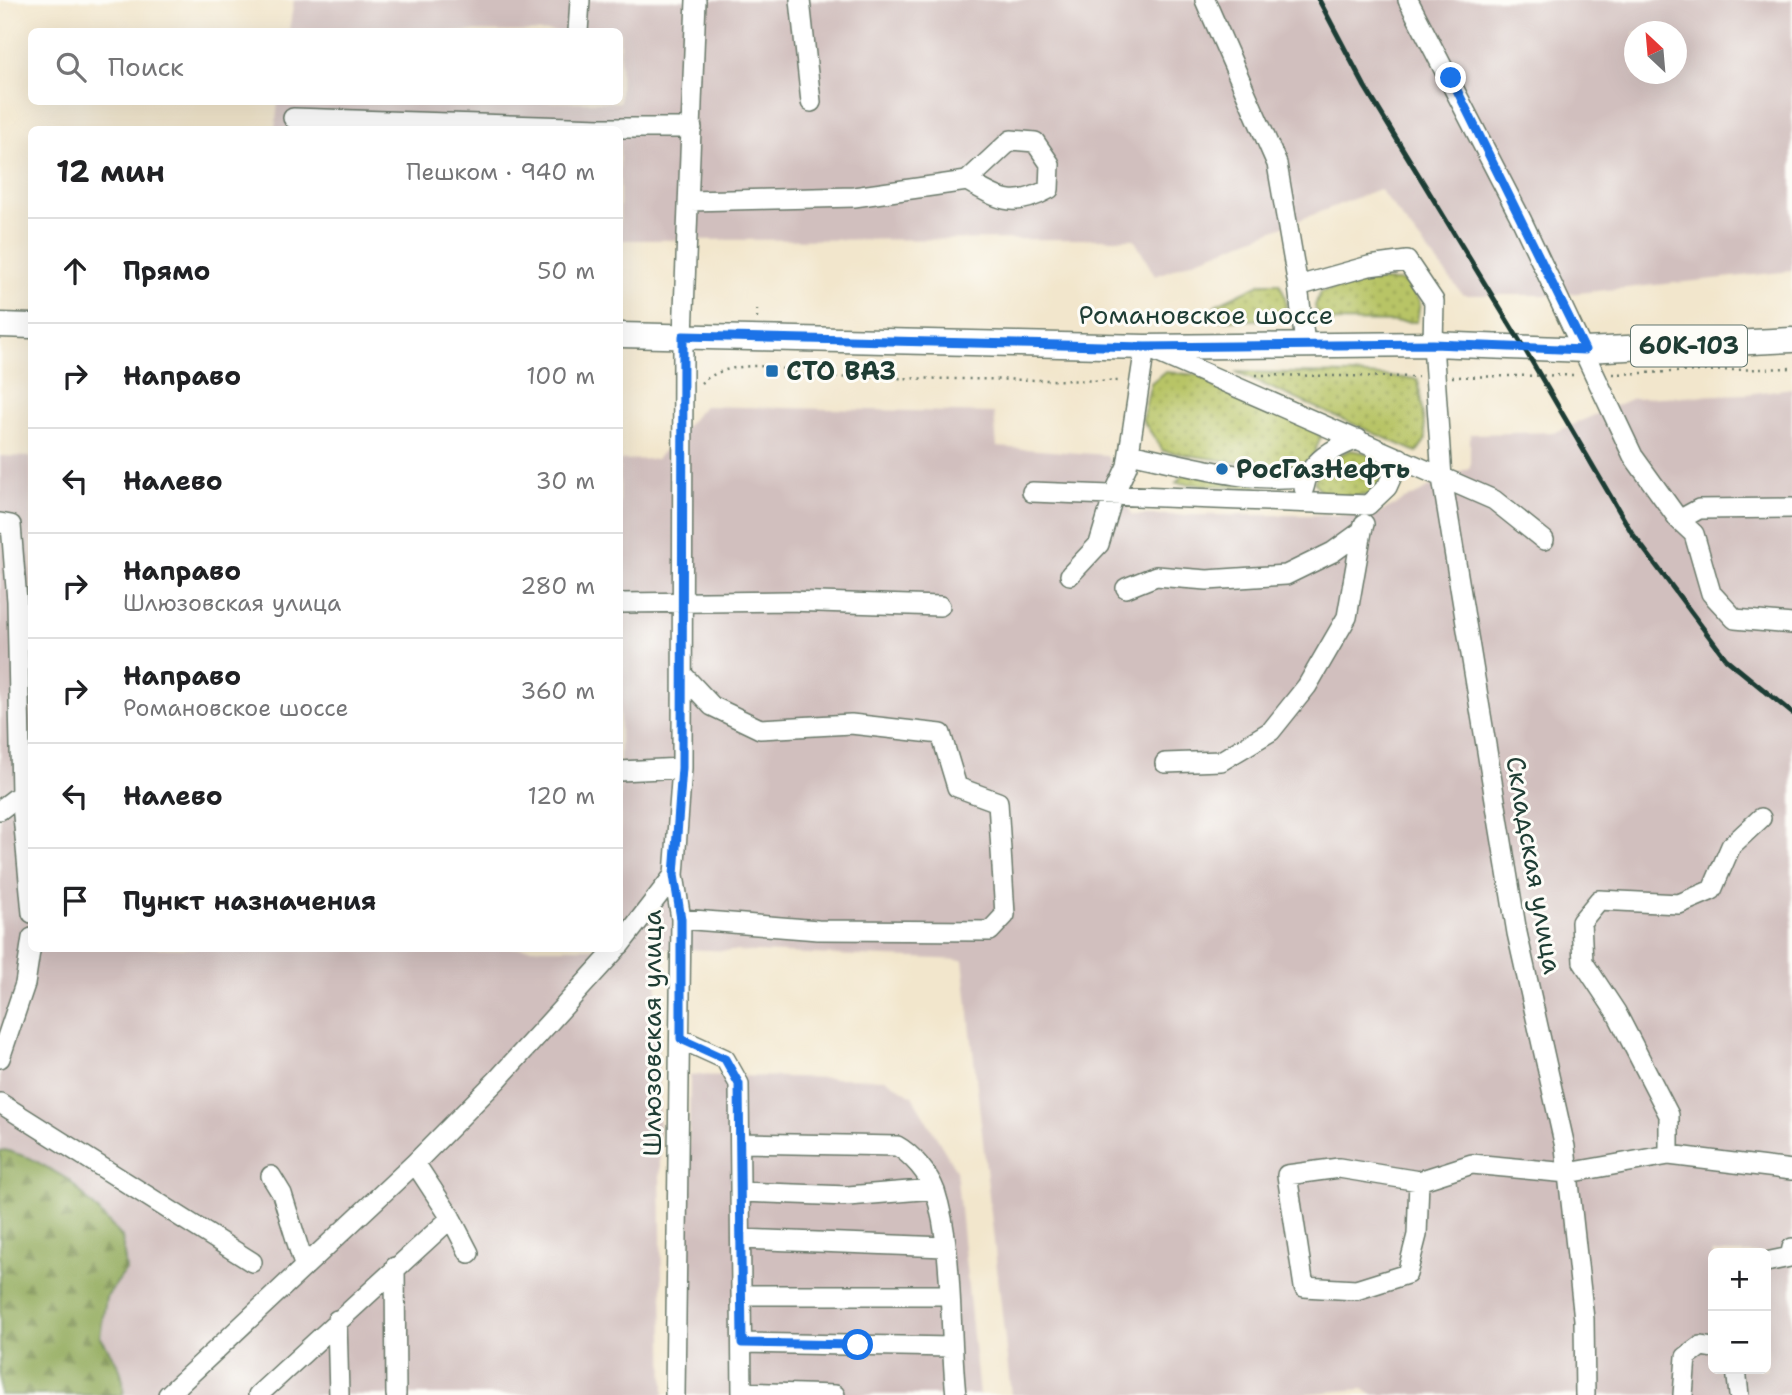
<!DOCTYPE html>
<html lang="ru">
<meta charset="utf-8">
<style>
:root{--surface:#fff;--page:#f2f2f2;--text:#202124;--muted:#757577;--line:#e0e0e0}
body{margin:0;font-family:"Shantell Sans",sans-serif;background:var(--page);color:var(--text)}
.controls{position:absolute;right:21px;bottom:21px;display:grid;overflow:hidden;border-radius:10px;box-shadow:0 7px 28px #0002}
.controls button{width:63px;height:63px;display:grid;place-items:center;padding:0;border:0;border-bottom:2px solid var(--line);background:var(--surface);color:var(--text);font:35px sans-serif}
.compass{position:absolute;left:1624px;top:21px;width:63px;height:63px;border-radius:50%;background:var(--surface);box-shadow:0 7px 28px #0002;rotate:334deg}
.stop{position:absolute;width:21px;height:21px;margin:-16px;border:5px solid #1a73e8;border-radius:50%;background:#fff}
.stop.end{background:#1a73e8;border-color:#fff;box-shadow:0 2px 7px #0008}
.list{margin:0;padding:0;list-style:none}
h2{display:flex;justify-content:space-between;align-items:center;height:91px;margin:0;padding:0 28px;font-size:30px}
h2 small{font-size:23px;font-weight:400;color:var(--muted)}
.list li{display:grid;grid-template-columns:46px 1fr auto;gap:21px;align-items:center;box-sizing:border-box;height:105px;padding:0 28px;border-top:2px solid var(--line)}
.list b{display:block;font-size:26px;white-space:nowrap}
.list p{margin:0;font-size:23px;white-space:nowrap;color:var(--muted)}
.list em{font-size:23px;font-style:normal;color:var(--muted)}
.icon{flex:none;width:38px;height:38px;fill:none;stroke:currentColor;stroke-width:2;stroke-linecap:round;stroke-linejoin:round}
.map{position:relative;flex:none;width:1792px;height:1395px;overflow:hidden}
.search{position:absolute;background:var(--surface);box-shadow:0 7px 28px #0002;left:28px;top:28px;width:595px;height:77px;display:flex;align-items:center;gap:18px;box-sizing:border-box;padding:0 24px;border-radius:10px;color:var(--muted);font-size:26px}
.panel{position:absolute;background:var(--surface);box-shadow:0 7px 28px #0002;left:28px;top:126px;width:595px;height:826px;border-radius:10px}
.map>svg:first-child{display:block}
</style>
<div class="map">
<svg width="1792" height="1395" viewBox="0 0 1792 1395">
<defs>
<pattern id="grass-dots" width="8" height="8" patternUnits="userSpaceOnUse" patternTransform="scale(1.75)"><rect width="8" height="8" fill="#b8c466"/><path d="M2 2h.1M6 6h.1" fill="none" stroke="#95a055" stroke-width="1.8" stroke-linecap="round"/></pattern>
<pattern id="forest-firs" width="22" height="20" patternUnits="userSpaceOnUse" patternTransform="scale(1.75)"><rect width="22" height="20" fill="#92aa5b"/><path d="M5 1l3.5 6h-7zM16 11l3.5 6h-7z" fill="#778c4c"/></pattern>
</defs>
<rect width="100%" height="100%" fill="#fdfcf7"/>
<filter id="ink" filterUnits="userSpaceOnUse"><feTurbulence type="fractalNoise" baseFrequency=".0143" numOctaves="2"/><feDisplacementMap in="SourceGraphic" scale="14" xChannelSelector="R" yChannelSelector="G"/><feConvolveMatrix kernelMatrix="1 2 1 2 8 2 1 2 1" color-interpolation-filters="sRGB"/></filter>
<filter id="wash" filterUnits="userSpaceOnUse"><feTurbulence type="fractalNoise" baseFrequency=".00686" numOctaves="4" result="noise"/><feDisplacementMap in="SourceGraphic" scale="28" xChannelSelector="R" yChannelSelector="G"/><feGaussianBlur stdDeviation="1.57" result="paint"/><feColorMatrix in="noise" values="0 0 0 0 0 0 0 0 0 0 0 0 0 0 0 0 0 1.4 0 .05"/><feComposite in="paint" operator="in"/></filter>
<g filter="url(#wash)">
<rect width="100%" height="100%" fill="#f2e6cc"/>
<path fill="#d1bfbe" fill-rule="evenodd" d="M294,0H1792V271L1558,295H1463L1379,189L1155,276L1134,239L620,240V130H275L278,102H620V32L289,31ZM1634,32H1676V74H1634Z
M1792,388V1395H1372L1363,1389L1291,1395H1011L963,960L656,948L664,1395H64L0,1353V456L31,457L32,948H620V460L656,459L704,406L994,413L997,447L1107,455L1132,515H1375L1470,467V434L1556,432L1633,398L1747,394ZM1713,1253H1766V1369H1713Z
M690,1075L886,1079L912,1096L956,1170L979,1395H685Z"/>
<path fill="url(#grass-dots)" stroke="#6c804d" stroke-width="2" d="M1365,281H1405L1420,302L1417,322L1319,321L1315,306L1320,292Z
M1262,283H1279C1286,296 1289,307 1282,320H1217L1215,305Z
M1164,372L1199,375L1310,427L1321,437L1312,458L1290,471L1163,451L1142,419L1151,383Z
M1235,372L1353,374L1418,379L1426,439L1417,452Z
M1350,450L1372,454L1386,467L1384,482L1371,495L1342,497L1321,492L1314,482L1323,463Z
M1184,474L1261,482L1254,488L1176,483Z"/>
<path fill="url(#forest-firs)" stroke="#587448" stroke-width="2" d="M5,1150L30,1158L69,1180L122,1237L126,1270L106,1298L100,1336C112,1357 126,1369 123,1395H0V1151Z"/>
</g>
<g filter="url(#ink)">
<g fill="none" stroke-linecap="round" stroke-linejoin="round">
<defs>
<path id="minor" d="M800,0L811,102
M1205,0L1277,164L1298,286
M1408,0L1521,219L1633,456L1679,520L1699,509L1792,508
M578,32L580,0
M293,118L601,128H692
M690,201L854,197L967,181L1011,140L1035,142L1050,164L1049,189C1013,209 1001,200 967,181
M1305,344L1298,286L1369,266L1407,261L1434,301L1433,344L1442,478L1517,933L1565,1147L1584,1319L1585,1395
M1129,453C1183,464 1251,485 1306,476
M1304,488C1308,462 1335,447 1358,439
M1032,492L1368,505L1387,487L1400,458
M1679,520L1694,534L1711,593L1735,619L1792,624
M0,523L11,525L17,601L21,794L0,810
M1070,575L1099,544L1114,494L1127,466L1145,347L1494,500L1544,540
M1126,588L1156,576L1207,580L1286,575L1333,552L1362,531L1364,524
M620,603L788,601L940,606
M1165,763L1221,761L1271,731L1307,686L1347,617L1362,531
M620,771L682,768
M30,791L21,794L32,913
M681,919L818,930L990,931L1005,915L998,802L957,787L941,734L851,724L760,729L712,706L683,675
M620,945L674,875
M681,1039L725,1059L739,1084L742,1395
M0,1058L25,984L32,938
M0,1103L252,1262
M741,1143L897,1146C912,1154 929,1175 935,1191C954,1249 949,1332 956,1395
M1669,1155L1792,1170
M415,1163L451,1218L469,1253
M271,1176L282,1194L304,1265
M1419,1181L1339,1168L1287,1175L1304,1287L1356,1290L1407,1274L1417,1235L1419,1181L1472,1164L1568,1173L1669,1155V1115L1616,1012L1583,962L1581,922L1599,900L1679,904L1712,890L1731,846L1761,818
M742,1192L848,1196L934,1189
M742,1239L945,1247
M1766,1262L1790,1257L1792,1248
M395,1267L396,1395
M742,1295H948
M337,1320L339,1395
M742,1343L952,1347
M1736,1369L1739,1395
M742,1392L835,1395
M168,1395L415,1163L497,1080L617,948
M258,1395L451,1218
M675,1395L681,919L674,875L682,768L683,336L696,0
M1683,1395L1686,1357L1701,1346L1713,1348"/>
<path id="major" d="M0,325L32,326
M620,335L1145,347L1433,344L1585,350L1792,340"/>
</defs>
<use href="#minor" stroke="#697869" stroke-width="22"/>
<use href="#major" stroke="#697869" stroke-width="27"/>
<path stroke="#697869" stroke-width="2.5" stroke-dasharray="2 5" stroke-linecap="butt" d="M757,318V307
M1613,374L1792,368
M1256,375L1418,377
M1452,377L1575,375
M701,383C725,361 778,362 805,377L1122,381"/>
<use href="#minor" stroke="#fff" stroke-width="19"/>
<use href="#major" stroke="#fff" stroke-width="24"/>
<path stroke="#1f3d34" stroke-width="5" d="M1319,0L1365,87L1524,348L1632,533L1726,659L1792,713"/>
</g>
</g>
<g fill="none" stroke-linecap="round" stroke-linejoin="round" filter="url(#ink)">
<path stroke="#1a73e8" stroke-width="9" d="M858,1345L742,1343L739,1084L725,1059L681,1039V919L674,875L682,768L683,336L1145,347L1433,344L1585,350L1451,78"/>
</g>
<g fill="#1f6fb2" stroke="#fdfcf7" stroke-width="2.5">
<rect x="765" y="364" width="14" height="14" rx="3.5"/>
<circle cx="1222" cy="469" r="7"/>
</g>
<g text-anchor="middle" stroke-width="6" stroke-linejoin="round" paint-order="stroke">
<rect fill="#fdfcf7" stroke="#62766e" stroke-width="2" x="1631" y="325.5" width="116" height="41" rx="5"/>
<g font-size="24" font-weight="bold" fill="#1f3d34">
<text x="1689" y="354">60К-103</text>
</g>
<g font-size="26" fill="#1f3d34" stroke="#fdfcf7">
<text x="1206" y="324">Романовское шоссе</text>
<text transform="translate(1534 865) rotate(80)" y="9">Складская улица</text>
<text transform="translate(652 1033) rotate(-90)" y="9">Шлюзовская улица</text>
</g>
<g font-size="26" font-weight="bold" fill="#1f3d34" stroke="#fdfcf7" text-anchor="start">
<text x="786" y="380">СТО ВАЗ</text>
<text x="1236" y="478">РосГазНефть</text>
</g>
</g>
</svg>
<div class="controls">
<button>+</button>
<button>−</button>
</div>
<svg class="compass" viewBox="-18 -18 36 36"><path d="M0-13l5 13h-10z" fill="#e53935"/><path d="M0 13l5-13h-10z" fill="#757577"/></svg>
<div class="stop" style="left:858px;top:1345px"></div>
<div class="stop end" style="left:1451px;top:78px"></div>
<div class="search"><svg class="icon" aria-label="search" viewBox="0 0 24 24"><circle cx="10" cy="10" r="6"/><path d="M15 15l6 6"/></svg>Поиск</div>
<section class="panel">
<h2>12 мин<small>Пешком · 940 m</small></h2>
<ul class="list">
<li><svg class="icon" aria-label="ahead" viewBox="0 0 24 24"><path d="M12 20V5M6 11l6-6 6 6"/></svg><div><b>Прямо</b></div><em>50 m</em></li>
<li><svg class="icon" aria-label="right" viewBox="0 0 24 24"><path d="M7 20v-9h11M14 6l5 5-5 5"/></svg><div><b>Направо</b></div><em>100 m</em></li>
<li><svg class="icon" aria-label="left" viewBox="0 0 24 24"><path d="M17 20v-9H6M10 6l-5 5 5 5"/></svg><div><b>Налево</b></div><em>30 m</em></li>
<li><svg class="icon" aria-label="right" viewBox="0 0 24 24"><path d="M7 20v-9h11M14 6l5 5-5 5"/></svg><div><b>Направо</b><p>Шлюзовская улица</p></div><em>280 m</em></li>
<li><svg class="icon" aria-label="right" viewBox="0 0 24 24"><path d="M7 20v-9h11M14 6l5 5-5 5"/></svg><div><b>Направо</b><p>Романовское шоссе</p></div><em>360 m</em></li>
<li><svg class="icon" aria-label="left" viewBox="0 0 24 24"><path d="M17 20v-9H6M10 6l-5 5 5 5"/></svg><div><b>Налево</b></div><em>120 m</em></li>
<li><svg class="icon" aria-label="arrive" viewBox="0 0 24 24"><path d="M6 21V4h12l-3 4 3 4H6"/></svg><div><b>Пункт назначения</b></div></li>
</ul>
</section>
</div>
